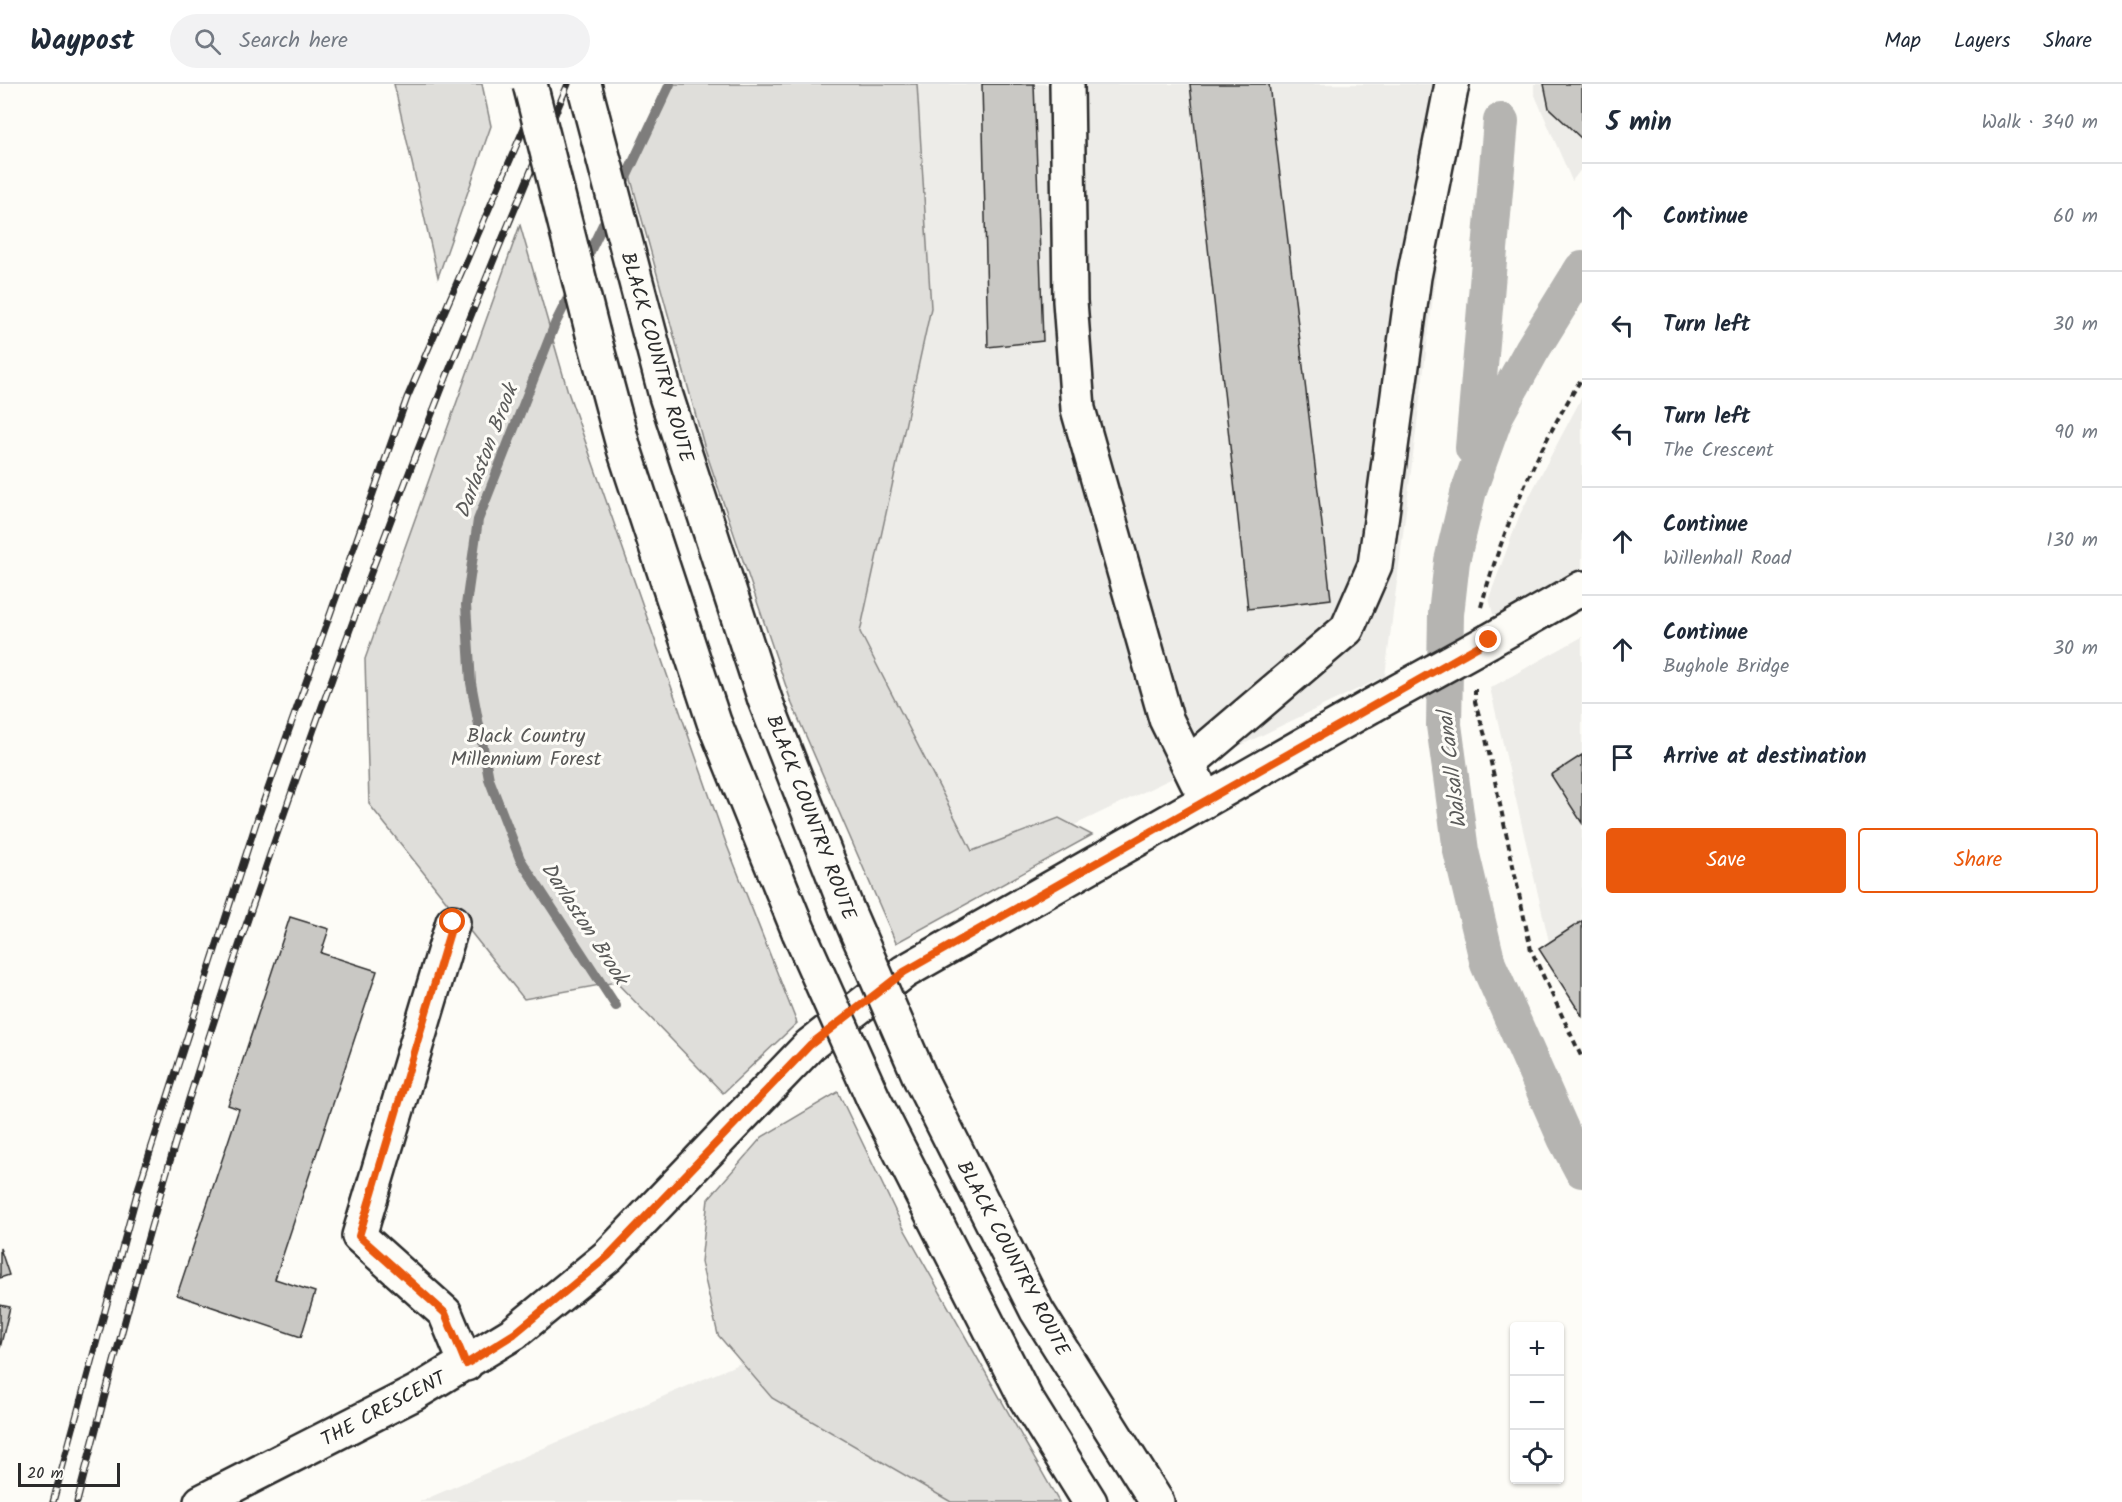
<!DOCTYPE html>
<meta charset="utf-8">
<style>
:root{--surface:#fff;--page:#f2f2f3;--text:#1f2937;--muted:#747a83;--line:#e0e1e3;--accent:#ea580c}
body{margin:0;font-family:Kalam,sans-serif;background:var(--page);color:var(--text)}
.controls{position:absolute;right:18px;bottom:18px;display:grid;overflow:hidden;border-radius:6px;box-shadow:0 2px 4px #0004}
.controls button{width:54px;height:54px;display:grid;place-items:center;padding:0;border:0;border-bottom:2px solid var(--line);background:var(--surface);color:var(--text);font:30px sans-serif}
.scale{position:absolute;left:18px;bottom:15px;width:102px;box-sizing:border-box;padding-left:6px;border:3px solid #2b2b2b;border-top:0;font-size:16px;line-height:21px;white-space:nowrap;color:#2b2b2b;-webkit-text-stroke:4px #fdfcf7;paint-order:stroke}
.stop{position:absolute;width:18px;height:18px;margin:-14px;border:4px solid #ea580c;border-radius:50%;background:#fff}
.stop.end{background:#ea580c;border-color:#fff;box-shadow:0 2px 6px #0008}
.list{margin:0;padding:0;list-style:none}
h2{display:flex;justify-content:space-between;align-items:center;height:78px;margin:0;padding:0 24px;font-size:26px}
h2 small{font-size:20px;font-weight:400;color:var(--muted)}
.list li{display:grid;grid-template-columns:39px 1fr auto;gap:18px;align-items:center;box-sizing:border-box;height:108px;padding:0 24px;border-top:2px solid var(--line)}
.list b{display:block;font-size:22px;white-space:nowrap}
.list p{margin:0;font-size:20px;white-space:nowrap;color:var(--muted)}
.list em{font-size:20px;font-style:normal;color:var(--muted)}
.actions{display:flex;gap:12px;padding:18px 24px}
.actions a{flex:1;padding:14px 0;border:2px solid var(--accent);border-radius:6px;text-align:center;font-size:21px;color:var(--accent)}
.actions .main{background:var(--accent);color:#fff}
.icon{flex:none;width:33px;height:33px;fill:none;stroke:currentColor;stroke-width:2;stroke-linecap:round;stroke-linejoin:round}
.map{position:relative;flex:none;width:1582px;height:1418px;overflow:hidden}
header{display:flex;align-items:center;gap:36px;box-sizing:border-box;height:84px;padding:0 30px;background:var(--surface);border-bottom:2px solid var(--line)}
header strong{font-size:28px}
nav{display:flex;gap:33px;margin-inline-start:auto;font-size:21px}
.search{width:420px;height:54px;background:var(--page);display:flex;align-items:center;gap:15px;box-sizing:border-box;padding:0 21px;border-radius:33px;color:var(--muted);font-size:22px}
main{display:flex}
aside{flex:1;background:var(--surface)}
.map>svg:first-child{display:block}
</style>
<header>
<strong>Waypost</strong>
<div class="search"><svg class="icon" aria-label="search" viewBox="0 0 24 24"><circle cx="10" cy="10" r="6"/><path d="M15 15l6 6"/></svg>Search here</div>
<nav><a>Map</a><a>Layers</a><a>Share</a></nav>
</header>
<main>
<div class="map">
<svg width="1582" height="1418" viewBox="0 0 1582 1418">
<rect width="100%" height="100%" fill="#fdfcf7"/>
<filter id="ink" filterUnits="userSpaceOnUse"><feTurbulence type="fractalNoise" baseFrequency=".0167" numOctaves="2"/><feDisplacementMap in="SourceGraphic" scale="12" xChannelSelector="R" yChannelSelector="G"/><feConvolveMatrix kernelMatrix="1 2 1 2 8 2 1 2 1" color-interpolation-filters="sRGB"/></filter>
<g filter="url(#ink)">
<path fill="#edece8" d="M917,0H1460L1385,592L983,785L841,546L931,224Z
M1534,0H1582V84L1572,97L1534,9Z
M1582,313V489L1502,532L1493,530L1489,514L1520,430Z
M1582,553V924L1550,862L1490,604Z
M896,1212L1019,1418H419Z"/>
<path fill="#dfdeda" stroke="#858482" stroke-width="1.5" d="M394,0H482L491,42L438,193Z
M670,0H917L931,224L860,548L972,767L1059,734L1092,751L896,859L792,620L705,365L629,88Z
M520,141L568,308L726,759L797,939L723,1009L616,898L524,915L369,720L365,575Z
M838,1008L902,1141L1059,1418H951L772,1314L718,1251L701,1178L708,1115L762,1053Z"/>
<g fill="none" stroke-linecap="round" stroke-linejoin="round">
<path stroke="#7e7d7b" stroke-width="10" d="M620,106L670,0
M583,182L609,128
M573,204L555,240L478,436L466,521L471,599L489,695L520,775L616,922"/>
<path stroke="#b5b4b1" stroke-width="36" d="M1582,185L1532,266L1496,331L1469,406L1452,477L1446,530L1444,641L1461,767L1488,880L1565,1054L1582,1086
M1473,364L1501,37"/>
</g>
<path fill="#c9c8c4" stroke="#2b2b2b" stroke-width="1.5" d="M982,0H1034L1043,257L988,263Z
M1190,0H1269L1331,515L1248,525Z
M1544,0H1582V55L1549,24Z
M1582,671V739L1551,691Z
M290,833L329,845L321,869L377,887L275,1195L315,1208L301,1253L177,1211L239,1025L228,1021Z
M1582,837V932L1539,865Z
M0,1164L9,1191L0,1194Z
M0,1221L10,1223L0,1264Z"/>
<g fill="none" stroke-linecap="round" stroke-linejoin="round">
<defs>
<path id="minor" d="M1067,0L1070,217L1078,325L1166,635L1197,698
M1489,557L1582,504
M1188,680L1347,545L1375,481L1414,193L1452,0
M453,838L359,1152L445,1229L466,1280
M201,1418L415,1309L514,1249L608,1172L810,961L904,888L1373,621"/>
<path id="highway" d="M584,0L666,312L765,616L846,823
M593,250L624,365L714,638L799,848
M921,996L1037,1227L1157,1418
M873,1014L1026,1315L1090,1418"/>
</defs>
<use href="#minor" stroke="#2b2b2b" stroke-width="38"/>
<use href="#highway" stroke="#2b2b2b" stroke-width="38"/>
<path stroke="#2b2b2b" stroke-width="4" stroke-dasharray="6 4.5" stroke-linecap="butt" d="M1481,523C1503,443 1538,364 1582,294
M1475,605V618L1486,655L1531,866L1582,974"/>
<use href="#minor" stroke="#fdfcf7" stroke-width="33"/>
<use href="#highway" stroke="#fdfcf7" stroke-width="33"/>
<defs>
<path id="rail" d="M53,1418L139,1102L258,733L407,314L543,0
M77,1418C112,1284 147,1150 188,1018C298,673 424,332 568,0"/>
</defs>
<use href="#rail" stroke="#2b2b2b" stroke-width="7"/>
<use href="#rail" stroke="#fdfcf7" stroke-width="4.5" stroke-dasharray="14" stroke-linecap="butt"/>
<defs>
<path id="minor-bridge" d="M1373,621L1489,557"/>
<path id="highway-bridge" d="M530,0L593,250
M846,823L921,996
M799,848L873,1014"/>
</defs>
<use href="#minor-bridge" stroke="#2b2b2b" stroke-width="38" stroke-linecap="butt"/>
<use href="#highway-bridge" stroke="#2b2b2b" stroke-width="38" stroke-linecap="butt"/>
<use href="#minor-bridge" stroke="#fdfcf7" stroke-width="33"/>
<use href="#highway-bridge" stroke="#fdfcf7" stroke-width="33"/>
</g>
</g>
<g fill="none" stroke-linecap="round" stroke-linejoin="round" filter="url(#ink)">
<path stroke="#ea580c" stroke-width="8" d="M453,838L359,1152L445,1229L466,1280L514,1250L608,1172L810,961L904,888L1489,556"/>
</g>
<g text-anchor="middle" stroke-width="6" stroke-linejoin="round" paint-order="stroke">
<g font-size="20" fill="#2b2b2b" stroke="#fdfcf7">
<text transform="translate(658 273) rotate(74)" y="7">BLACK COUNTRY ROUTE</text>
<text transform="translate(812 733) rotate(69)" y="7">BLACK COUNTRY ROUTE</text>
<text transform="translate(1014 1174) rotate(62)" y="7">BLACK COUNTRY ROUTE</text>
<text transform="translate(383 1324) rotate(-28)" y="7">THE CRESCENT</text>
</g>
<g font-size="20" fill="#585857" stroke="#fdfcf7">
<text x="526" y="658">Black Country<tspan x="526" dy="23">Millennium Forest</tspan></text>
</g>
<g font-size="21" font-style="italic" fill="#5b5b5a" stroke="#fdfcf7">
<text transform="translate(486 367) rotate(-69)" y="7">Darlaston Brook</text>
<text transform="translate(1452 686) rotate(-97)" y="7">Walsall Canal</text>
<text transform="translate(585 839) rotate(57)" y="7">Darlaston Brook</text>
</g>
</g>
</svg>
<div class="controls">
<button>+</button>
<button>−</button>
<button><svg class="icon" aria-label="locate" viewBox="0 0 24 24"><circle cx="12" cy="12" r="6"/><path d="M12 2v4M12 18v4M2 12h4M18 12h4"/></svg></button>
</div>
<div class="scale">20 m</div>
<div class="stop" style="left:453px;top:838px"></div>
<div class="stop end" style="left:1489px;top:556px"></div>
</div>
<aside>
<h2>5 min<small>Walk · 340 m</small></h2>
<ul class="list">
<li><svg class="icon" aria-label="ahead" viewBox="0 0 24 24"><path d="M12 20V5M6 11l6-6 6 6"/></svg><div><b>Continue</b></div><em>60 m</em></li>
<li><svg class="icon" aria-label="left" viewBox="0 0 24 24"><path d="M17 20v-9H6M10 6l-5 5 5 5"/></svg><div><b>Turn left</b></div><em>30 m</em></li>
<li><svg class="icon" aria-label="left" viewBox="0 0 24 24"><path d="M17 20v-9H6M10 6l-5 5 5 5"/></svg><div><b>Turn left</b><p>The Crescent</p></div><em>90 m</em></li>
<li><svg class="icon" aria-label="ahead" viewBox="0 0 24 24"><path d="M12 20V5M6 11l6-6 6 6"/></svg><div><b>Continue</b><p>Willenhall Road</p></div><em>130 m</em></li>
<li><svg class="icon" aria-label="ahead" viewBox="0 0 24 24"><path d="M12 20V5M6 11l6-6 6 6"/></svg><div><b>Continue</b><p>Bughole Bridge</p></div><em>30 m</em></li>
<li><svg class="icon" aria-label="arrive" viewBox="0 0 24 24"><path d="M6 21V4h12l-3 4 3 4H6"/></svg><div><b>Arrive at destination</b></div></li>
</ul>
<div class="actions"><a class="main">Save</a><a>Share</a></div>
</aside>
</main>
